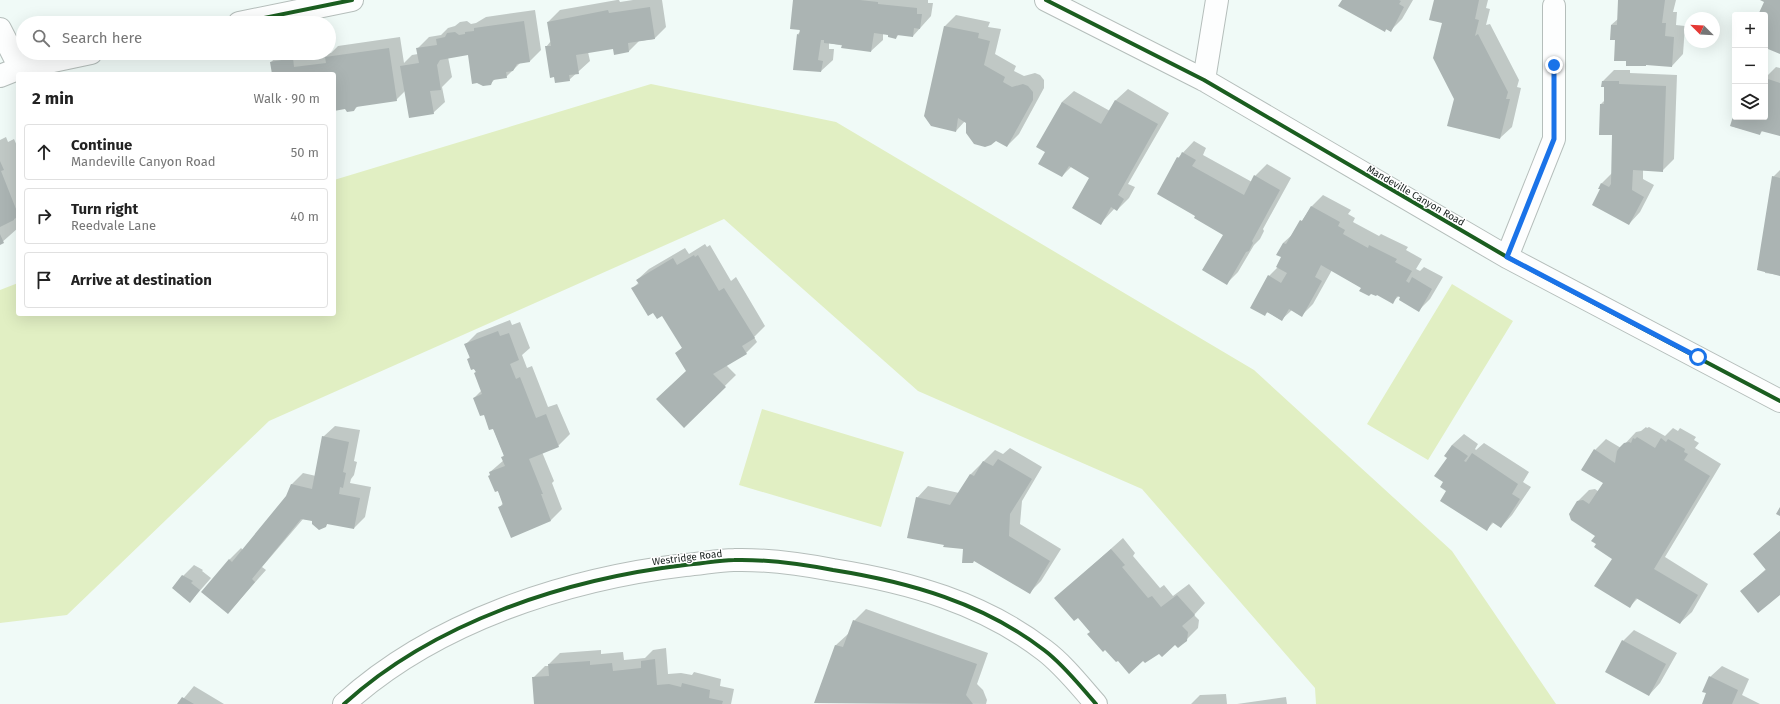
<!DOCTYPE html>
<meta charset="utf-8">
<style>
:root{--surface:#fff;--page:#f2f2f2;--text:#222;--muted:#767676;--line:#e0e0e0}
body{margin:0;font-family:"Fira Sans",sans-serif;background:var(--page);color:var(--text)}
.controls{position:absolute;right:12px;top:12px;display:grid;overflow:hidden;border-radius:4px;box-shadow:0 4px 16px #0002}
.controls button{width:36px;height:36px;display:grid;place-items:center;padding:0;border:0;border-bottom:1px solid var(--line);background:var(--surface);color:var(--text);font:20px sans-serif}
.compass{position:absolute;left:1684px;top:12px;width:36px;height:36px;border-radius:50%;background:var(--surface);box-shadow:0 4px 16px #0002;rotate:294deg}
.stop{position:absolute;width:12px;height:12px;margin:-9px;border:3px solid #1a73e8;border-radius:50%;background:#fff}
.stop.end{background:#1a73e8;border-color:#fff;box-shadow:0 1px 4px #0008}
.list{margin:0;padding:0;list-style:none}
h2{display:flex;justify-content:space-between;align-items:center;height:52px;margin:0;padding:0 16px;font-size:17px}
h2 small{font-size:13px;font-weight:400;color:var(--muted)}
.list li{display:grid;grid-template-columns:26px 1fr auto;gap:12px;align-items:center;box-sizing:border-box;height:56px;margin:0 8px 8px;padding:0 8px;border:1px solid var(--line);border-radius:4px}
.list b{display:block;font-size:15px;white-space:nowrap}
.list p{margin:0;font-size:13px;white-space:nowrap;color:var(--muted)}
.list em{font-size:13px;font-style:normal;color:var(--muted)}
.icon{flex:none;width:22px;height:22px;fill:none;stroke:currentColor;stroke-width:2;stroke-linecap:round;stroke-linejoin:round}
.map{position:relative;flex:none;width:1780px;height:704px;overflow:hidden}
.search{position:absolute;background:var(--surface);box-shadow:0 4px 16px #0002;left:16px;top:16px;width:320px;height:44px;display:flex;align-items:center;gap:10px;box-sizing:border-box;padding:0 14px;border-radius:22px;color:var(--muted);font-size:15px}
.panel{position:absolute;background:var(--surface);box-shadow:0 4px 16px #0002;left:16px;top:72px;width:320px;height:244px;border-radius:4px}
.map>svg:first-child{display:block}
</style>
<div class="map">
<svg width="1780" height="704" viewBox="0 0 1780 704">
<rect width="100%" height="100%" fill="#f0faf7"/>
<path fill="#e1efc3" d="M651,84L836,122L1254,370L1452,551L1556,704H1316L1315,688L1142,489L918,391L724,219L269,421L67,615L0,623V290L18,283V314H334V180Z
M1452,284L1513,321L1428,460L1367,424Z
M762,409L904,452L881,527L739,485Z"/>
<path fill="#0003" d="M617,0H619L620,2L633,0H662L666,27L654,39L639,41L628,52L614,48L588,52L590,61L569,80L546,47L551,41L548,22L560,10Z
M794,0H928V3H933L931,16L913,36L899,34L896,38L883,33V40L871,51L829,43V49H834L833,60L821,71L797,35L800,32Z
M1343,0H1413L1402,19L1390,31L1387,29L1384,31Z
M1435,0H1488L1486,8L1490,9L1486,25L1490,24L1519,80L1517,87L1521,88L1512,127L1500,138L1455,99L1443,23Z
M1619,0H1676L1673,12H1677L1676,25L1685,26L1683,54L1672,66L1647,64L1646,65L1627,60L1616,39L1611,25L1618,19Z
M535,10L541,50L530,61L520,63L506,77L495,79L490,84L469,54L448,57L452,77L442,87L445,102L433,113L405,91L396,100L358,106L354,110L345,108L334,110V74H273L271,62L281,53H305V56L331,53L338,46L400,37L404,63L412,55L418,54V48L429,37L441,35L448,28L455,26L460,22L467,21L471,24L476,23L486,17Z
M956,15L990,22L988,27L1001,29L995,54L1016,66L1014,71L1024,76L1035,73L1040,75L1044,80V88L1019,134L1007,146L965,121L956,131L925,115L945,26Z
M1776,67L1780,68V135L1763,130L1760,134L1731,126L1735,112V117H1765V74L1768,75Z
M1614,70H1630V73L1677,75L1674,159L1663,170H1643V179L1654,185L1640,212L1629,224L1600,188L1602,183L1612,173L1613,134L1601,104L1605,100V86L1603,81Z
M1128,89L1169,113L1128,184L1135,187L1129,198L1117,210L1115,208L1101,223L1091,177L1072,166L1062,176L1046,151L1062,102L1074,91L1110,111L1116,100Z
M6,137L8,142L14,139L18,148V216L16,217L18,228L0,244V140Z
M1194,141L1206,148L1203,155L1252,182L1255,176L1267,164L1291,178L1263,229L1264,231L1260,239L1254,245L1238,272L1226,284L1224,235L1197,216L1178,158Z
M1780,170V275L1765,273L1773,177Z
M1323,195L1351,210L1348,214L1355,218L1353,222L1379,236L1381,234L1408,247L1406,250L1422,259L1416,269L1420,271L1424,267L1443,277L1430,299L1419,310L1399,296L1392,302L1377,294L1362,288L1332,270L1313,304L1301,316L1292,310L1281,320L1268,312L1264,315L1269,276L1278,267L1282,257L1283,243L1293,234L1312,206Z
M705,244L707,247L710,245L731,281L736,277L765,326L754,337L757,342L746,353L726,365L736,375L684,426L687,370L676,353L683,347L663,314L633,288L639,282L637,280L649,269L685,248L689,254Z
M510,320L512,325L520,322L530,348L522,355L527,368L532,366L548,407L557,404L570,434L558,446L542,452L554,481L552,483L562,509L551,520L511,536L500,507L503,503L490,472L504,460L503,457L504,455L493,428L474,398L482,390L475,373L476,372L468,359L470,357L465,345L477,333Z
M335,426L360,430L354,461L357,462L354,475L351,479L350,483L371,487L365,517L354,528L328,523L325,526L313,520L303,519L262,567L266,570L228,613L203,592L230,559L241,548L243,550L287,497L291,485L303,473L316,476L323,437Z
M1646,427L1647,428L1649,427L1665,436L1673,428L1678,431L1680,428L1696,437L1694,440L1699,443L1695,448L1721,464L1665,557L1708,584L1692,612L1680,623L1638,598L1629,607L1613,558L1596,535L1577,502L1589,490L1595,489L1599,492L1604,483L1595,450L1606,439L1621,448L1636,432L1641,431Z
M1464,434L1478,444L1475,449L1476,450L1484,443L1529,472L1523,482L1531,487L1512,515L1501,527L1494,522L1487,529L1448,491L1445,482L1448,458L1452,445Z
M1010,448L1042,467L1022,501L1020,524L1061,549L1041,581L1029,593L964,548L945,544L917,498L928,486L959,493L971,474L995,450L1003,454Z
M1780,531V594L1742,591L1766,569L1754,554Z
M1123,538L1135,553L1133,556L1160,588L1164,585L1173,596L1189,584L1205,603L1194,615L1199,620L1198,628L1186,640L1175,643L1159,652L1091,632L1078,617L1056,598Z
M194,565L203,570L202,571L211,578L190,602L183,576Z
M866,609L988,653L977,684L983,690L987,700L986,704L815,703L836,645L848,634H849L854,621Z
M1634,630L1677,653L1660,683L1649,695L1623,641Z
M666,648L668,674L681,673L692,675L694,672L721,679L720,686L734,689L731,704H535L533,678L545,666H549V664L560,653L601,650V654L623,652L624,660L645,658L653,650Z
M1722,666L1749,679L1742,695L1760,704H1704L1710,677Z
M194,686L224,704H179Z
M1226,694L1227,704H1191L1200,695Z
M1286,697L1287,704H1237Z"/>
<path fill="#abb4b3" d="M793,0H860L878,2V4L917,8V14H922L920,29L914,28L913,37L897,35L896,39L888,37V35L874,33L871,52L841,48L842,45L824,43V40H821L818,60L823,61L821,72L793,70L797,34L799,35L800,30L790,29Z
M1342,0H1399L1401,1L1399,4L1404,7L1391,32L1386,29L1385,32L1338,6Z
M1434,0H1479L1475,19L1479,20L1475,36L1478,34L1508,92L1506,99H1510L1500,139L1447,126L1454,99L1433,58L1442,23L1429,20Z
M1618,0H1665L1662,23H1666L1665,36L1674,37L1672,67L1646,65V66H1626V61H1614L1615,40H1610L1611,25H1617Z
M1760,0H1780V54L1768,49L1765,55V15H1758L1764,2Z
M650,7L655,39L628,43L629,52L614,55L613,49L576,55L579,74L569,75L570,81L555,83L554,77L550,78L545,46H551L547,22L608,10L609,13Z
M524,21L530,62L517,64L513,71L506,72L507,78L493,80L491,85L483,86L477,83L472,84L468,55L440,60L437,65L441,90L430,91L434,114L409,118L400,66L419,63L416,48L437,45L436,39L445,37L447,33L455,32L459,35L465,34V32L474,31V28Z
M944,26L979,33L978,38L990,41L984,65L1005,77L1003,82L1012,87L1023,84L1028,86L1033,92V100L1007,147L996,141L991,145L985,147L974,144L966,133V123L958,118L956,132L931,126L924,116Z
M389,48L397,101L356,107L354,111L347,112L345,109L334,111V74H272L270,62L293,58L294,67L326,63L325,57Z
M1765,78L1780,83V136L1761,131L1760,135L1730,126L1735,110V117H1765Z
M1602,81H1619V84L1666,86L1663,172L1633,170L1632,190L1644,197L1629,225L1592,205L1600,189H1598L1601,183L1609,187L1611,184L1612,135H1599L1600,104H1604V87H1601Z
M1115,100L1158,124L1118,195L1124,199L1117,211L1111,207L1101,225L1072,208L1089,178L1069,166L1062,177L1038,164L1045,152L1036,147L1062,102L1101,124Z
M1182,152L1196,160L1192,166L1244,195L1254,175L1280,190L1252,241L1253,243L1249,251L1246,252L1227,285L1202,270L1223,235L1194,218L1195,216L1157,194L1177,157L1179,158Z
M0,161L4,170L1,171L18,214V217L14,219V220L0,227Z
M1772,176L1780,178V276L1757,270Z
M1311,206L1340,222L1338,226L1345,230L1343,234L1368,248L1369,245L1397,259L1395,262L1412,271L1406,281L1409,283L1412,277L1432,289L1419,312L1399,300L1400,297L1397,296L1393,304L1377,295L1376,296L1371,294L1369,296L1359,291L1361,288L1321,265L1315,277L1322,281L1302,317L1289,309L1282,321L1267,312L1265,316L1250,308L1268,275L1281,283L1287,273L1276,267L1281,257L1276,255L1283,243L1286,244L1300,220L1302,221Z
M0,234L4,243L0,245Z
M694,255L695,257L698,255L719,291L724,288L755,338L742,346L747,354L713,374L726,387L684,428L656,399L686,371L675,353L682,348L662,316L657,319L653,313L648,316L631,288L639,284L636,280L673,258L677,265Z
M498,331L500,336L509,333L519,360L510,364L516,379L520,377L536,418L546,414L559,447L529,459L543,494H541L551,521L511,538L498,507L503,505L498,491L495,492L488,476L490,475L489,472L505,466L501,457L504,456L493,429L489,430L484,415L480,416L473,398L482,394L474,373L476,372L474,369L471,370L467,359L470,358L464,344Z
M322,436L349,442L343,472L346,473L343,488L340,487L339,494L360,498L354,529L327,524L326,527L319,530L312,524V521L301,519L252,579L255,582L228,614L201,592L229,559L232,562L286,496L291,484L312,489Z
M1637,437L1655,448L1661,438L1666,442L1668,439L1685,449L1684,452L1688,454L1684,460L1710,476L1654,569L1698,595L1680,624L1636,598L1630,608L1594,586L1612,559L1594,547L1596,544L1591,541L1595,536L1571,520L1569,514L1577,501L1583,500L1589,504L1603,483L1581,470L1594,449L1615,463L1617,451L1620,447L1624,443L1629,442L1631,443L1633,438L1635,439Z
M1452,445L1468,456L1464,461L1466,462L1472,453L1518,484L1512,494L1520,499L1501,528L1492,522L1487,531L1440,501L1446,491L1440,487L1443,482L1434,476L1447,458L1444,456Z
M998,459L1032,479L1010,514L1009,536L1050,561L1030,594L974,561L973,563H962L963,549L943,547L944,545L907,538L916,497L950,505L970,474L974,476L983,461L993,466Z
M1780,507V516L1776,514Z
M1780,531V595L1758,613L1740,591L1766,570L1753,554Z
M1111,549L1125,565L1122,567L1148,598L1152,596L1161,607L1177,595L1195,615L1182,626L1188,632L1187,641L1183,644L1178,648L1175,645L1162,657L1159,654L1145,663L1143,661L1129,674L1118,661L1116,662L1105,650L1103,652L1087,634L1090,632L1078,618L1074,621L1054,598Z
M182,575L193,581L191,583L200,590L190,603L172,588Z
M853,620L977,664L966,695L973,704L814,703L835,645L843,647Z
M1622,640L1666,664L1649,696L1605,672Z
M655,659L657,685L669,684L681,687L682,683L710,690L709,698L723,701L722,704H534L532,677L549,676L548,664L590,661V665L612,663L613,671L641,668V661Z
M1709,676L1738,690L1732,704H1702L1706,693L1702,692Z
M182,697L194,704H177Z"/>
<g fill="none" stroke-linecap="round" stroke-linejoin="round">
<defs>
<path id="minor" d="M1046,0L1204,80L1507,257L1780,401
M239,23L352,0
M0,29L20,68
M0,76L20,68L91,53
M1204,80L1217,0
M1507,257L1554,139V6
M344,704C434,622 566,579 685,565C701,564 718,560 734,560C768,559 801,564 833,570C909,582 983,603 1044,650C1064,665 1080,686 1096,704"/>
</defs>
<use href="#minor" stroke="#b5bebb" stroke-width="24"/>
<use href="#minor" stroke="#fdfefe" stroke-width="22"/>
<defs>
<path id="cycleway" d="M1046,0L1204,80L1507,257L1780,401
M239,23L352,0
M344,704C434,622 566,579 685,565C701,564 718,560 734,560C768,559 801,564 833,570C909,582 983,603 1044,650C1064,665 1080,686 1096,704"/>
</defs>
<use href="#cycleway" stroke="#fff" stroke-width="6"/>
<use href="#cycleway" stroke="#1b5e20" stroke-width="4"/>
</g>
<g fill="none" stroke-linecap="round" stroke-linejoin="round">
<path stroke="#1a73e8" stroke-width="5" d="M1554,65V139L1507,257L1698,357"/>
</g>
<g text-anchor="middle" stroke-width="3" stroke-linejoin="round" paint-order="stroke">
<g font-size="10" fill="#18201e" stroke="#fff">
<text transform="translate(1416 195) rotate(30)" y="4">Mandeville Canyon Road</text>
<text transform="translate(687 557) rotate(-7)" y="4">Westridge Road</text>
</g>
</g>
</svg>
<div class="controls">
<button>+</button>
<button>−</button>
<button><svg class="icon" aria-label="layers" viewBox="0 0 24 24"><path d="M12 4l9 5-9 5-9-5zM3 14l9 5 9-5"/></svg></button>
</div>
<svg class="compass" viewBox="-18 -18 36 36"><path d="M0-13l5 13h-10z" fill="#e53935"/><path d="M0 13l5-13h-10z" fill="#767676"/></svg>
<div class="stop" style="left:1698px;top:357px"></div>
<div class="stop end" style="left:1554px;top:65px"></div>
<div class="search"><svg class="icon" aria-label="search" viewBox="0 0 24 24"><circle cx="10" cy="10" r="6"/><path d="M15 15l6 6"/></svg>Search here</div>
<section class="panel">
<h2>2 min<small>Walk · 90 m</small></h2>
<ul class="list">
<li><svg class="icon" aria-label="ahead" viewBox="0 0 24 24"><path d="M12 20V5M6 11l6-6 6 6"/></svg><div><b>Continue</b><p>Mandeville Canyon Road</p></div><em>50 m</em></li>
<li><svg class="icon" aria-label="right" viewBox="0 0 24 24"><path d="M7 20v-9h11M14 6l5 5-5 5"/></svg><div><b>Turn right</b><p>Reedvale Lane</p></div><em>40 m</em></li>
<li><svg class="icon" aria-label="arrive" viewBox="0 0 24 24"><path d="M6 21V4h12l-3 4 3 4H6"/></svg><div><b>Arrive at destination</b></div></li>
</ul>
</section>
</div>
